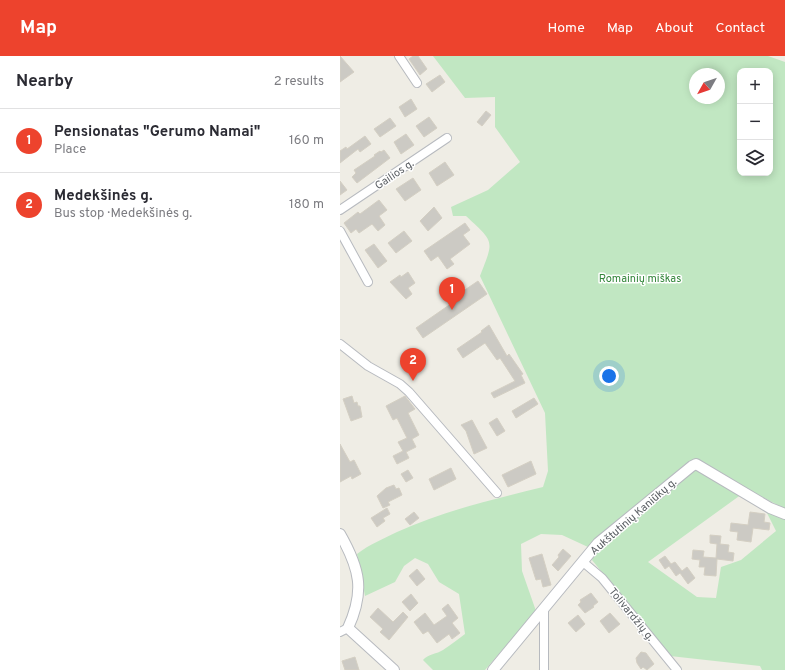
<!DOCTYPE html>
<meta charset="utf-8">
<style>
:root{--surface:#fff;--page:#f7f7f7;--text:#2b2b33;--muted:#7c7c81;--line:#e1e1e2;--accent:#ed432d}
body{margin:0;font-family:Overpass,sans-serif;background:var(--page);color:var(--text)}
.controls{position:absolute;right:12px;top:12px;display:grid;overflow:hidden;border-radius:8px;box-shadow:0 2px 10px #0003}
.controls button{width:36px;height:36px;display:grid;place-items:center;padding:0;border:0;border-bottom:1px solid var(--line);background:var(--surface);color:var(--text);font:20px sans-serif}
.compass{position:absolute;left:349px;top:12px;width:36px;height:36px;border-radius:50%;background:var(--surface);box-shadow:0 2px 10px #0003;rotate:230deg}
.you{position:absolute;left:269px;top:320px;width:14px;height:14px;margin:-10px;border:3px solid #fff;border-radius:50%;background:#1a73e8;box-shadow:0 0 0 6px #1a73e833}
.badge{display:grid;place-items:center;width:26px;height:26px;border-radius:50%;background:var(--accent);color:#fff;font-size:13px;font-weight:700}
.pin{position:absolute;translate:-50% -33px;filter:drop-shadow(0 1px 2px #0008)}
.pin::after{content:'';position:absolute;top:21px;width:14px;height:12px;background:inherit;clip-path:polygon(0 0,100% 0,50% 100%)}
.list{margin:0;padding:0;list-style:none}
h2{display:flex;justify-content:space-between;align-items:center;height:52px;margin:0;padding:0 16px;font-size:17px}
h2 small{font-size:13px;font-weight:400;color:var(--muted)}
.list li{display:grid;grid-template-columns:26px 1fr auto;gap:12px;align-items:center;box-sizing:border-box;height:64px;padding:0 16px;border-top:1px solid var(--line)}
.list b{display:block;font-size:15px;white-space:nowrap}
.list p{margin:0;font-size:13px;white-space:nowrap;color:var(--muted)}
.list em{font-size:13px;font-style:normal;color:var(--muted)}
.icon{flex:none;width:22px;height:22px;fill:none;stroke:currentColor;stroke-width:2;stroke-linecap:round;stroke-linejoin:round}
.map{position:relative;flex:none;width:445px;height:614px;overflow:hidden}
header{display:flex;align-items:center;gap:24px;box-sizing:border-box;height:56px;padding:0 20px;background:var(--accent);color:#fff}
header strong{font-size:19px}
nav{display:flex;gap:22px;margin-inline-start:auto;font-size:14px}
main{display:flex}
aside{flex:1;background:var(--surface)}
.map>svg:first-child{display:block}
</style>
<header>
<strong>Map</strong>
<nav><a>Home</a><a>Map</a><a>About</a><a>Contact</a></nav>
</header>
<main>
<aside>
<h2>Nearby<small>2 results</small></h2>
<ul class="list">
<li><span class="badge">1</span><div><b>Pensionatas &quot;Gerumo Namai&quot;</b><p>Place</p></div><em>160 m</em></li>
<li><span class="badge">2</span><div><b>Medekšinės g.</b><p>Bus stop · Medekšinės g.</p></div><em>180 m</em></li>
</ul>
</aside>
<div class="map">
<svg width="445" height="614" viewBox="0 0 445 614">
<rect width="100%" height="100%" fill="#efede5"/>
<path fill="#c1e7c2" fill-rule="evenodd" d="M93,0H428L445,6V453L354,405L344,409L248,491L222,479L201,478L181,488L182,515L196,555L145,614H93L83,604C88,598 97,598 103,594C111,589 118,583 125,578L119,538L99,526L88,508L75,502L64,510L55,526L25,540L17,498C30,488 43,483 57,476C103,455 154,443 203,431L208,415L205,357L140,220C154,184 155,187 126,160H113L111,151L148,134L180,106L155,71V41L125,42ZM400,15H430V117H400ZM355,18H379V42H355Z
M357,412L402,438L308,506L357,541L376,542L381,511L401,504L436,475L424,451L445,461V614H422L420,610L330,600L252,504L256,496Z"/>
<path fill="#cccac4" stroke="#d4cfc3" d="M0,0L14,16L0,26Z
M73,0H78L87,13L80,19L69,3Z
M100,19L105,26L92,36L86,28Z
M71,43L77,53L65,61L59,51Z
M146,55L151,59L142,70L137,66Z
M89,61L97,72L84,81L76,70Z
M50,62L56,70L40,81L34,73Z
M66,78L74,89L61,98L54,86Z
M25,80L31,88L20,96L18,93L0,107V95L6,91L7,93Z
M44,94L50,102L17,127L12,121L16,117L14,114L35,100L34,99L40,95L41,96Z
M105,106L114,119L97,130L89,117Z
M73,122L81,134L65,145L56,133Z
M0,125L7,134L0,139Z
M39,144L47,154L39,160L45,169L38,175L32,168L19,177L16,173L11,177L4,167L18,156L20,158Z
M94,151L102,162L88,175L80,165Z
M125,167L130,174L123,179L130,188L110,203L114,208L107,213L98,200L91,205L84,195Z
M64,175L72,185L56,197L48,187Z
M34,188L47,205L38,212L25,194Z
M68,216L75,227L68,232L72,238L66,243L50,226L60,219L61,221Z
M138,225L147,238L83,282L76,272L115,245L113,242Z
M149,269L167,300L169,298L183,318L181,319L185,327L154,342L151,337L175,325L160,302L157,304L145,287L123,302L117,293L142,276L141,275Z
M12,340L14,347L17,346L18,350H20L22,361L11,365L3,343Z
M65,340L75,353L68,357L79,379L72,383L76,391L66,396L69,402L57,408L53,400L63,395L58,386L67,382L57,362L53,364L46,350Z
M194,342L198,348L176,362L172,355Z
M157,362L165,375L157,380L149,367Z
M132,364L147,392L134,398L126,375L121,369Z
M0,388L10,406L14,404L21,418L12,423L11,420L0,426Z
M191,405L196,418L168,431L162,419Z
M111,412L116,423L94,434L89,423Z
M68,414L73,422L66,426L61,418Z
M54,429L56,433L59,432L62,439L48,446L50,449L43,452L37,440L46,432Z
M47,452L50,458L43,462L45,465L37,471L31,462Z
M74,456L79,462L70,469L65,463Z
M410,456L425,458L424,466L430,467L429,474L413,472L411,486L397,484L398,476L390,475L391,467L408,469Z
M370,479L381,480L380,488L389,489L388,496L394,497L393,505L377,503L376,520L364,519L365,511H359L360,504L352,503L353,494L364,495L363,501L376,502L377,488L370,487Z
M223,493L231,500L218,515L212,509L219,501L218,499Z
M202,498L211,529L203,531L201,523L196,524L189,502Z
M325,500L331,508L335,506L342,515L347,511L355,522L348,528L340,517L336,520L329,510L325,513L319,504Z
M77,513L85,523L77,530L69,520Z
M251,537L258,546L253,550L254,551L245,557L238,549L241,546L240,544Z
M71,538L78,547L70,555L62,546Z
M108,548L118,562L112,567L120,577L112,583L109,578L97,587L88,575L83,578L74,566L85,557L94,569L107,560L102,553Z
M38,552L53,566L63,556L68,561L49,584L40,576L43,573L30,561Z
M270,557L280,568L269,577L260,565Z
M238,559L245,568L236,576L228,567Z
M301,596L306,597L314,608L307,614L303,611L301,613L297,607L296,602Z
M15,601L19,614H5L2,605Z"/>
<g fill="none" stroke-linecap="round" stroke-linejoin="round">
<defs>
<path id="minor" d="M59,0L77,27
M0,154L107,82
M0,175L28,226
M0,288L28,310L60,328L69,336L157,437
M243,506L262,522L337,614
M0,576L8,572
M204,614V554"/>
<path id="tertiary" d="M0,478C20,513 25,535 8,572L54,614
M153,614L258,487L352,410L356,408L430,452L445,458"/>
</defs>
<use href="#minor" stroke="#b7babf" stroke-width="10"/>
<use href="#tertiary" stroke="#b7babf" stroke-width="12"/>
<use href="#minor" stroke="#fff" stroke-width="8"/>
<use href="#tertiary" stroke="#fff" stroke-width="10"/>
</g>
<g text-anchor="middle" stroke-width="3" stroke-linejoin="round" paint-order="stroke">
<g font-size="11" fill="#5c6065" stroke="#fff">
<text transform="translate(54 118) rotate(-34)" y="4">Gailios g.</text>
<text transform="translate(293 460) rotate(-41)" y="4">Aukštutinių Kaniūkų g.</text>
<text transform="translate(292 558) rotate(51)" y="4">Tolivardžių g.</text>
</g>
<g font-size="11" fill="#33863a" stroke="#fff">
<text x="300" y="226">Romainių miškas</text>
</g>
</g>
</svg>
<div class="controls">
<button>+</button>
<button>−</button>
<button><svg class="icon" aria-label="layers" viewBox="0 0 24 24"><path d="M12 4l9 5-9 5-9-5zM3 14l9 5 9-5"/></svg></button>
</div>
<svg class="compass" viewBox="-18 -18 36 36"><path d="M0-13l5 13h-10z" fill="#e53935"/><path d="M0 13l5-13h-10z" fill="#7c7c81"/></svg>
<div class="you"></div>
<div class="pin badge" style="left:112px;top:254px">1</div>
<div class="pin badge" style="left:73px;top:325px">2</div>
</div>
</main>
